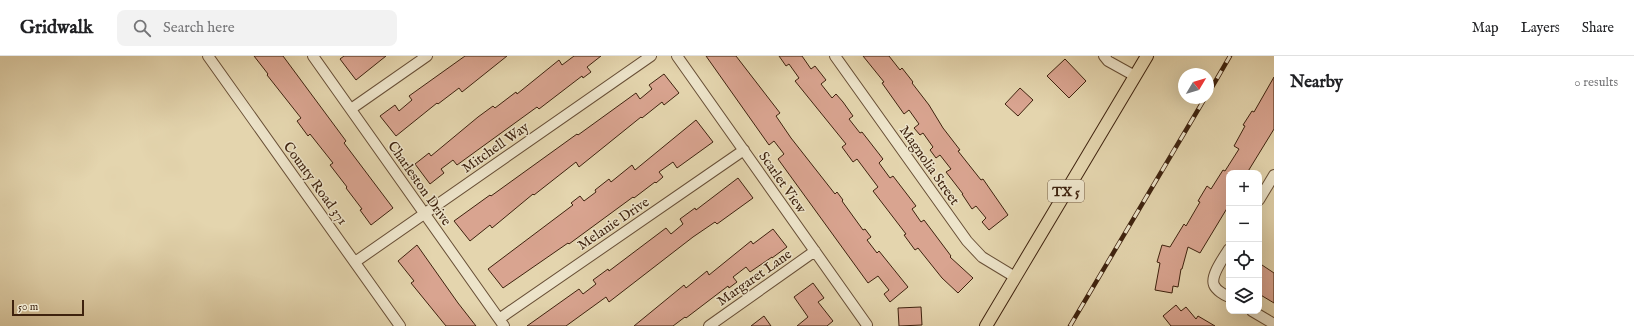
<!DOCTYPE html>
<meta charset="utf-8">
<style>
:root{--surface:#fff;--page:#f2f2f2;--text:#202124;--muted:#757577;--line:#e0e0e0}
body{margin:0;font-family:"IM FELL English",serif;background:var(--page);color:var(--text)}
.controls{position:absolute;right:12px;bottom:12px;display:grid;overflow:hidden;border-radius:8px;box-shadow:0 4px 16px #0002}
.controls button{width:36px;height:36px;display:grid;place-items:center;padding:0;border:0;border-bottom:1px solid var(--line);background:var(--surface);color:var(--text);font:20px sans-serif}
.compass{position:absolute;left:1178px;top:12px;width:36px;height:36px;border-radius:50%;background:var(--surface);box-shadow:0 4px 16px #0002;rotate:52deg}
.scale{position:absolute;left:12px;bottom:10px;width:72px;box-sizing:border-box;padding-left:4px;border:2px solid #3e220e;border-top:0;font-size:11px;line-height:14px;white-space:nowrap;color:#3e220e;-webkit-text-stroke:3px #ede4ca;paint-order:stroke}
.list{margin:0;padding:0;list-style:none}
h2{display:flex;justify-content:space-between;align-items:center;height:52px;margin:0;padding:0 16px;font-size:17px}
h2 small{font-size:13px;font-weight:400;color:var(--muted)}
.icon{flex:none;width:22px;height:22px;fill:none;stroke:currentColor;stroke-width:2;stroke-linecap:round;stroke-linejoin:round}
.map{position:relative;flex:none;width:1274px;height:270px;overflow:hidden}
header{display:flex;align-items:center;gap:24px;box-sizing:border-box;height:56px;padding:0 20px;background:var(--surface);border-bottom:1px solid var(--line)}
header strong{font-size:19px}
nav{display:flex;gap:22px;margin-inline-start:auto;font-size:14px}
.search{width:280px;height:36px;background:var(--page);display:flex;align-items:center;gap:10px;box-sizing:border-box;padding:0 14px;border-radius:8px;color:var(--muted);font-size:15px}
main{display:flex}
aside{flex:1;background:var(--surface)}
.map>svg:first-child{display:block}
</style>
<header>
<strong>Gridwalk</strong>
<div class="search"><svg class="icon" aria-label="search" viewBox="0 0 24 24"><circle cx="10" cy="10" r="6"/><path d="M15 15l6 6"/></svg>Search here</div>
<nav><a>Map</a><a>Layers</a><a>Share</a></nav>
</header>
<main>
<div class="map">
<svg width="1274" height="270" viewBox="0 0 1274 270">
<rect width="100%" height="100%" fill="#e4d5ae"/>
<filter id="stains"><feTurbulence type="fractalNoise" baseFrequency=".005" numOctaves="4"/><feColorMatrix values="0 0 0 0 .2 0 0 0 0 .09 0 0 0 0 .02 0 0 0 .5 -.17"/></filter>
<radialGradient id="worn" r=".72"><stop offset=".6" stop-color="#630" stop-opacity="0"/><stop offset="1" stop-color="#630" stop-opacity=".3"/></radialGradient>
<path fill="#d9a490" stroke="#3e220e" d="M254,0H283L346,85L344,87L393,152L371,169L360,154L362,153L346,132L347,131L330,109L333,107L310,78L308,80L297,65L301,62L267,19L268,18Z
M344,0H386L356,24L340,3Z
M465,0H507L462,36L459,32L438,48L437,47L396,80L380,60L395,49L399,55L412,44L409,40Z
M574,0H601L587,11L591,16L583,22L582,20L539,53L537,51L457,109L453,104L441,113L444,117L430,128L415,108L429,97L431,100L478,61L493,50L495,52L516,36L517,38L559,4L562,9Z
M706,0H736L780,57L776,60L791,82L835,138L837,136L843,144L842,145L863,174L865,173L871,181L867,184L877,197L879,195L908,231L890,246L884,238L889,234L878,220L868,227L778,103L784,98L774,85L769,89Z
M779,0H802L811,13L815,10L826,24L821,28L832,42L836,38L843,46L853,60L849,63L860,77L862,76L883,103L879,107L890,122L893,120L916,150L912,153L921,166L924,164L951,200L950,201L973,222L958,237L942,222L918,192L915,194L904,179L906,178L873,135L878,131L857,103L853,106L842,91L846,88L795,25L799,22L789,8L786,10Z
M863,0H889L900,14L902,12L913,26L912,27L929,49L943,72L960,94L958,95L981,124L983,123L1008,159L989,174L982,166L986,162L976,150L972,153L962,138H963L946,116L951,113L940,99L936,102L930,94L933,91L923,77L920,79L914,72L919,68L909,54L904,58L882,27L884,26Z
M1065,3L1086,25L1069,42L1047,20Z
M664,18L679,37L664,49L662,46L642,62L641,61L579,111L576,106L534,139L533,138L492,172L490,169L470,185L454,165L490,139L491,140L577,78L578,79L636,37L640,43L652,33L649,29Z
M1274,21V73L1247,117H1228L1229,149L1200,197L1188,191L1182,213H1181L1178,231L1173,230L1172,237L1155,234L1160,207L1157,206L1162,189L1170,191L1184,168L1186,170L1200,146L1198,145L1207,130L1211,133L1223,114L1225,115L1239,93L1234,90L1245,70L1243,69L1252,55L1254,56Z
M1020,32L1033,44L1018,60L1005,48Z
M696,64L713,86L677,112L673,106L659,116L663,121L656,127L655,126L634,142L633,141L569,188L568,187L503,232L488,213L573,149L571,147L580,140L584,145L596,136L595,134L609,123L611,126L632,109L635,114Z
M738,122L753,142L717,168L715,166L693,181L609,246L606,241L566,270H527L579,233L583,238L596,228L593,224L608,213L609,215L666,172L671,178L683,168L680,163L695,152L696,154Z
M773,173L787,191L772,202V201L750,216L746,211L733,221L737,226L729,232L728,230L686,262L685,261L673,270H634L684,229L686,232L707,215L709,219L751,185L753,188Z
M417,189L458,247L476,270H446L411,227L414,225L398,205Z
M1259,207L1274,217V247L1259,238Z
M813,227L824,242L818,246L833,265L827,270H797L808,261L794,241Z
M1176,249L1181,255L1186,251L1196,263L1198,260L1215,270H1171L1163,260Z
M921,251L922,269L899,270L898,252Z
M764,260L771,270H751Z"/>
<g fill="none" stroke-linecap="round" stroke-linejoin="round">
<defs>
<path id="minor" d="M208,0L400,270
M313,0L504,270
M677,0L867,269
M835,0L967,185L982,201L1015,221
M1104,0L1108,5L1135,20
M351,53L427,0
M1259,144L1274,119
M1229,193C1224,201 1210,220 1214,229C1216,234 1224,239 1229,241
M355,206L651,0
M1252,255L1274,268
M499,263L744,94
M709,270L815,195"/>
<path id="major" d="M986,270L1147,0"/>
</defs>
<use href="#minor" stroke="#684f36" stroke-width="12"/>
<use href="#major" stroke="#3e220e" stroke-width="14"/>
<use href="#minor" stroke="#ede4ca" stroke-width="10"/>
<use href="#major" stroke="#e4d5ae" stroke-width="12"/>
<defs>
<path id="rail" d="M1208,38L1230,0
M1070,270L1205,42"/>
</defs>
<use href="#rail" stroke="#3e220e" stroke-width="4.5"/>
<use href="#rail" stroke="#ede4ca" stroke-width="3" stroke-dasharray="9" stroke-linecap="butt"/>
</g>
<g text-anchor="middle" stroke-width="3" stroke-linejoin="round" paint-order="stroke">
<rect fill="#ede4ca" stroke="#725c46" stroke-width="1" x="1048" y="124" width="36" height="22" rx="3"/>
<g font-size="13" font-weight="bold" fill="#3e220e">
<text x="1066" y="140">TX 5</text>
</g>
<g font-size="14" fill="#3e220e" stroke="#ede4ca">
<text transform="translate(495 91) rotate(-35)" y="5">Mitchell Way</text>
<text transform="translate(930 109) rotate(55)" y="5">Magnolia Street</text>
<text transform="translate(783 126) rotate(55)" y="5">Scarlet View</text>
<text transform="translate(316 127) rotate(54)" y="5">County Road 371</text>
<text transform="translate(420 127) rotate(55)" y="5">Charleston Drive</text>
<text transform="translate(613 167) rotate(-34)" y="5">Melanie Drive</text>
<text transform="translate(754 221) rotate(-35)" y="5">Margaret Lane</text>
</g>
</g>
<rect width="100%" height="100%" filter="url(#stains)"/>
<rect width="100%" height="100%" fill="url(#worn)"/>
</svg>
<div class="controls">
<button>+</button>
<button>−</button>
<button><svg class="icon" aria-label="locate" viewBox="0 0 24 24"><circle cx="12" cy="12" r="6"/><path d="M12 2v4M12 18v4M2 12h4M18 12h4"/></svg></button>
<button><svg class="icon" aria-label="layers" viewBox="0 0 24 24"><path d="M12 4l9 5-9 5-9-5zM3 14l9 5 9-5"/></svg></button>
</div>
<svg class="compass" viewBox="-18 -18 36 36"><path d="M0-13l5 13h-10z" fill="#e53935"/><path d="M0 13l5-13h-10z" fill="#757577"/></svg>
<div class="scale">50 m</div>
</div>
<aside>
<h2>Nearby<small>0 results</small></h2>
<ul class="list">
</ul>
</aside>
</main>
